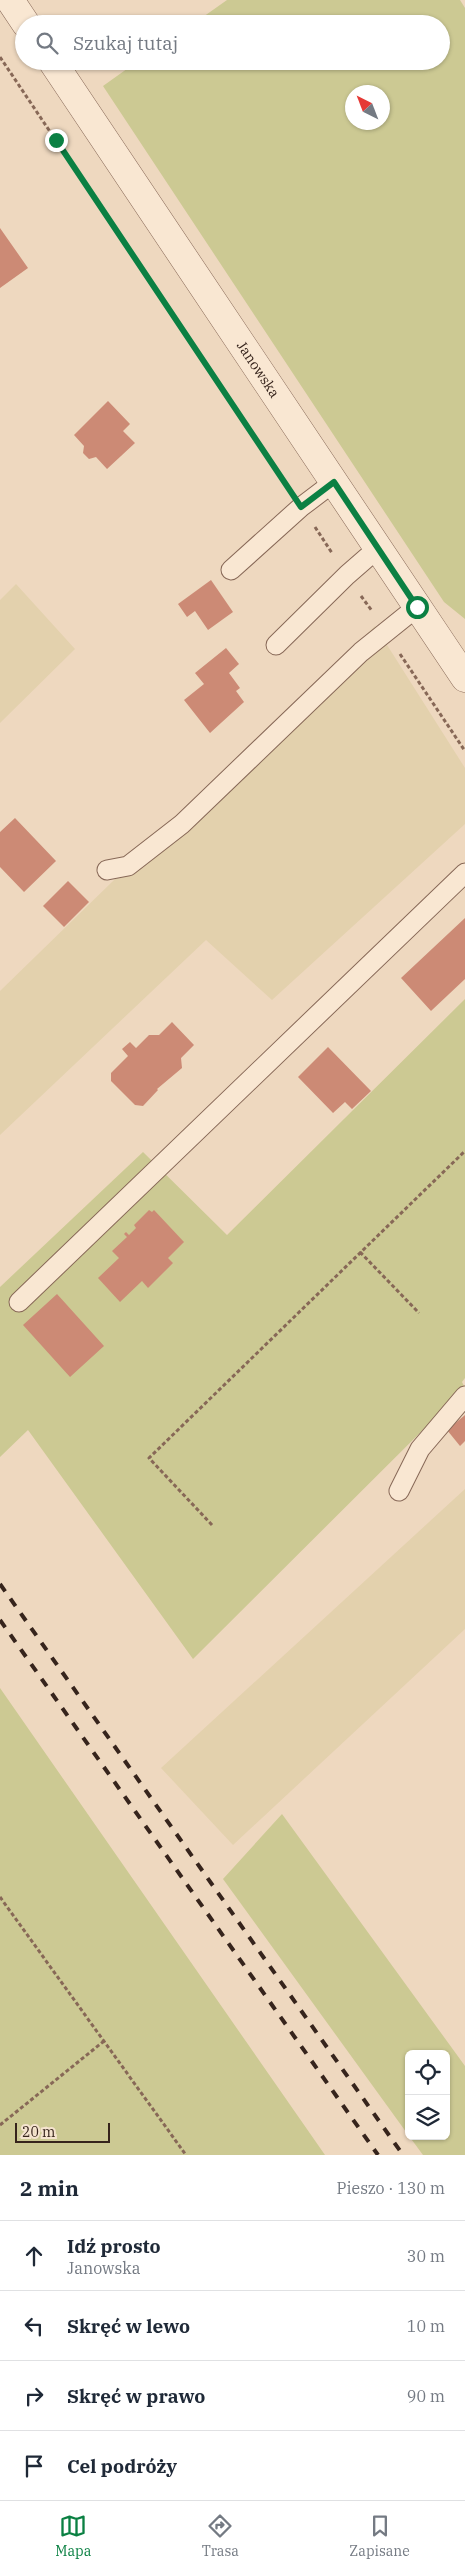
<!DOCTYPE html>
<html lang="pl">
<meta charset="utf-8">
<style>
:root{--surface:#fff;--page:#f6f6f7;--text:#1f2937;--muted:#747a83;--line:#e0e1e3;--accent:#0b8043}
body{margin:0;font-family:"IBM Plex Serif",serif;background:var(--page);color:var(--text)}
.controls{position:absolute;right:15px;bottom:15px;display:grid;overflow:hidden;border-radius:8px;box-shadow:0 1px 4px #0004}
.controls button{width:45px;height:45px;display:grid;place-items:center;padding:0;border:0;border-bottom:1px solid var(--line);background:var(--surface);color:var(--text);font:25px sans-serif}
.compass{position:absolute;left:345px;top:85px;width:45px;height:45px;border-radius:50%;background:var(--surface);box-shadow:0 1px 4px #0004;rotate:318deg}
.scale{position:absolute;left:15px;bottom:12px;width:95px;box-sizing:border-box;padding-left:5px;border:2px solid #36241c;border-top:0;font-size:14px;line-height:18px;white-space:nowrap;color:#36241c;-webkit-text-stroke:4px #f5e4cf;paint-order:stroke}
.stop{position:absolute;width:15px;height:15px;margin:-11px;border:4px solid #0b8043;border-radius:50%;background:#fff}
.stop.end{background:#0b8043;border-color:#fff;box-shadow:0 1px 5px #0008}
.list{margin:0;padding:0;list-style:none}
h2{display:flex;justify-content:space-between;align-items:center;height:65px;margin:0;padding:0 20px;font-size:21px}
h2 small{font-size:16px;font-weight:400;color:var(--muted)}
.list li{display:grid;grid-template-columns:32px 1fr auto;gap:15px;align-items:center;box-sizing:border-box;height:70px;padding:0 20px;border-top:1px solid var(--line)}
.list b{display:block;font-size:19px;white-space:nowrap}
.list p{margin:0;font-size:16px;white-space:nowrap;color:var(--muted)}
.list em{font-size:16px;font-style:normal;color:var(--muted)}
.icon{flex:none;width:28px;height:28px;fill:none;stroke:currentColor;stroke-width:2;stroke-linecap:round;stroke-linejoin:round}
.map{position:relative;flex:none;width:465px;height:2155px;overflow:hidden}
.search{position:absolute;background:var(--surface);box-shadow:0 1px 4px #0004;left:15px;right:15px;top:15px;height:55px;display:flex;align-items:center;gap:12px;box-sizing:border-box;padding:0 18px;border-radius:28px;color:var(--muted);font-size:19px}
.sheet{height:345px;background:var(--surface)}
nav{display:flex;justify-content:space-around;align-items:center;box-sizing:border-box;height:70px;border-top:1px solid var(--line);background:var(--surface);font-size:14px;color:var(--muted)}
nav a{display:grid;justify-items:center;gap:2px}
nav .on{color:var(--accent)}
.map>svg:first-child{display:block}
</style>
<div class="map">
<svg width="465" height="2155" viewBox="0 0 465 2155">
<rect width="100%" height="100%" fill="#eed8bf"/>
<path fill="#e3d1ad" d="M16,584L75,649L0,723V600Z
M375,626L465,768V824L272,1000L206,940L0,1135V991Z
M465,1489V1629L233,1845L161,1768Z"/>
<path fill="#ccc993" fill-rule="evenodd" d="M227,0H460L465,8V619L444,602L103,86L138,61H441V24H193ZM382,92V122H352V92Z
M465,999V1378L462,1382L465,1388L193,1659L28,1430L0,1457V1287L143,1152L227,1235Z
M0,1688L325,2155H0Z
M282,1814L465,2066V2155H423L409,2136H446V2054H409V2136L223,1879Z"/>
<path fill="#cc8a75" d="M0,228L28,268L0,288Z
M108,401L130,424L123,431L135,443L107,469L96,457L89,459L83,453L84,446L74,435Z
M211,580L233,612L208,630L195,611L187,617L178,604Z
M226,648L239,664L229,673L240,688L236,691L244,702L210,733L184,700L204,684L195,673Z
M15,818L56,861L24,892L0,867V832Z
M68,881L89,902L64,927L43,906Z
M465,918V979L431,1011L401,978Z
M172,1022L194,1045L181,1058L182,1068L157,1089L158,1090L143,1106L135,1105L111,1081V1073L128,1056L122,1049L130,1042L136,1048L149,1035H159Z
M328,1047L371,1091L352,1109L345,1102L333,1113L298,1077Z
M149,1210L152,1212L154,1210L184,1242L168,1258L173,1263L148,1288L142,1281L120,1302L98,1278L119,1258L112,1251L127,1237L124,1234L126,1232L129,1235L136,1228L134,1225Z
M57,1294L104,1346L70,1377L23,1325Z
M465,1415V1441L460,1446L447,1430Z"/>
<g fill="none" stroke-linecap="round" stroke-linejoin="round">
<defs>
<path id="service" d="M231,570L301,507L334,482
M276,645L347,575L378,548
M107,870L128,866L182,824L361,652L417,607
M19,1302L465,873
M399,1491L420,1449L465,1396"/>
<g id="tertiary">
<path d="M10,0L26,24"/>
<path id="s1" d="M52,61L465,678"/>
</g>
</defs>
<use href="#service" stroke="#876857" stroke-width="21"/>
<use href="#tertiary" stroke="#876857" stroke-width="29"/>
<path stroke="#876857" stroke-width="3" stroke-dasharray="4 2.5" stroke-linecap="butt" d="M0,57L288,487
M315,527L332,553
M361,596L372,611
M400,654L465,751
M360,1252L419,1313
M212,1525L149,1458L465,1151
M0,1897L186,2155
M0,2125L104,2041"/>
<use href="#service" stroke="#f9e7d2" stroke-width="19"/>
<use href="#tertiary" stroke="#f9e7d2" stroke-width="28"/>
<path stroke="#36241c" stroke-width="4" stroke-dasharray="9 9" stroke-linecap="butt" d="M0,1584L403,2155
M0,1620L378,2155"/>
</g>
<g fill="none" stroke-linecap="round" stroke-linejoin="round">
<path stroke="#0b8043" stroke-width="6" d="M56,140L301,507L334,482L417,607"/>
</g>
<g text-anchor="middle" stroke-width="4" stroke-linejoin="round" paint-order="stroke">
<g font-size="14" fill="#36241c" stroke="#f5e4cf">
<text dy="5" stroke="none"><textPath href="#s1" startOffset="371">Janowska</textPath></text>
</g>
</g>
</svg>
<div class="controls">
<button><svg class="icon" aria-label="locate" viewBox="0 0 24 24"><circle cx="12" cy="12" r="6"/><path d="M12 2v4M12 18v4M2 12h4M18 12h4"/></svg></button>
<button><svg class="icon" aria-label="layers" viewBox="0 0 24 24"><path d="M12 4l9 5-9 5-9-5zM3 14l9 5 9-5"/></svg></button>
</div>
<svg class="compass" viewBox="-18 -18 36 36"><path d="M0-13l5 13h-10z" fill="#e53935"/><path d="M0 13l5-13h-10z" fill="#747a83"/></svg>
<div class="scale">20 m</div>
<div class="stop" style="left:417px;top:607px"></div>
<div class="stop end" style="left:56px;top:140px"></div>
<div class="search"><svg class="icon" aria-label="search" viewBox="0 0 24 24"><circle cx="10" cy="10" r="6"/><path d="M15 15l6 6"/></svg>Szukaj tutaj</div>
</div>
<section class="sheet">
<h2>2 min<small>Pieszo · 130 m</small></h2>
<ul class="list">
<li><svg class="icon" aria-label="ahead" viewBox="0 0 24 24"><path d="M12 20V5M6 11l6-6 6 6"/></svg><div><b>Idź prosto</b><p>Janowska</p></div><em>30 m</em></li>
<li><svg class="icon" aria-label="left" viewBox="0 0 24 24"><path d="M17 20v-9H6M10 6l-5 5 5 5"/></svg><div><b>Skręć w lewo</b></div><em>10 m</em></li>
<li><svg class="icon" aria-label="right" viewBox="0 0 24 24"><path d="M7 20v-9h11M14 6l5 5-5 5"/></svg><div><b>Skręć w prawo</b></div><em>90 m</em></li>
<li><svg class="icon" aria-label="arrive" viewBox="0 0 24 24"><path d="M6 21V4h12l-3 4 3 4H6"/></svg><div><b>Cel podróży</b></div></li>
</ul>
</section>
<nav>
<a class="on"><svg class="icon" aria-label="map" viewBox="0 0 24 24"><path d="M3 6l6-2 6 2 6-2v14l-6 2-6-2-6 2zM9 4v14M15 6v14"/></svg>Mapa</a>
<a><svg class="icon" aria-label="directions" viewBox="0 0 24 24"><path d="M12 3l9 9-9 9-9-9zM9 14v-3h6M13 9l2 2-2 2"/></svg>Trasa</a>
<a><svg class="icon" aria-label="saved" viewBox="0 0 24 24"><path d="M7 4h10v16l-5-4-5 4z"/></svg>Zapisane</a>
</nav>
